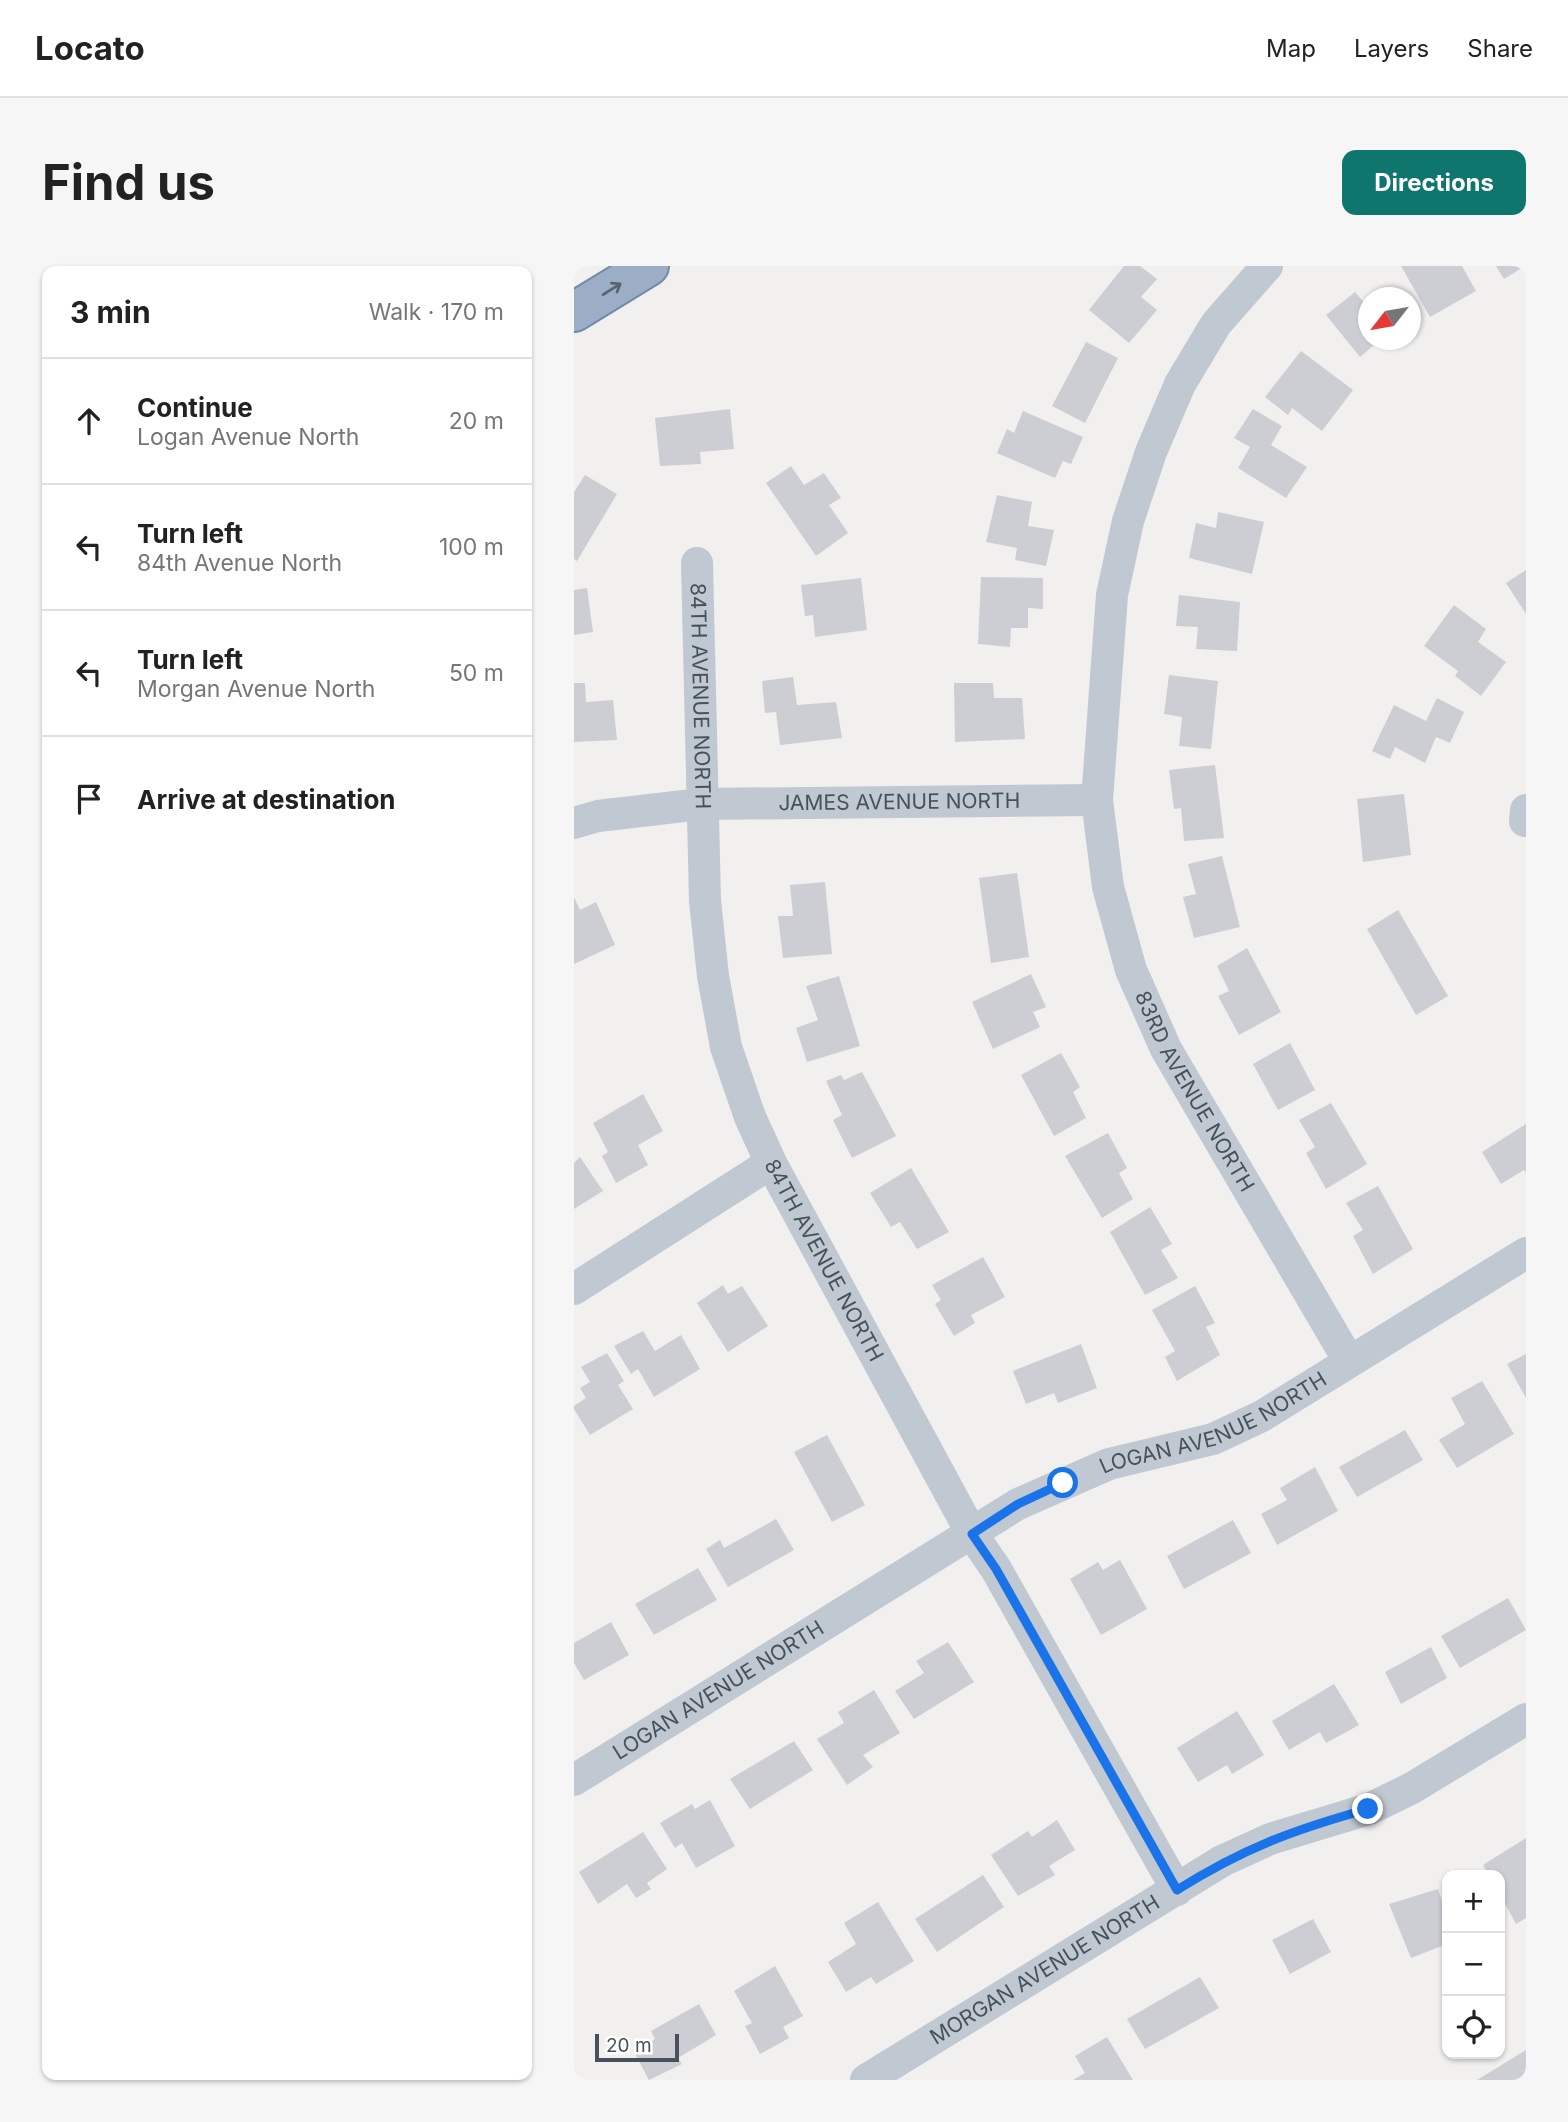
<!DOCTYPE html>
<meta charset="utf-8">
<style>
:root{--surface:#fff;--page:#f6f6f6;--text:#222;--muted:#767676;--line:#e0e0e0;--accent:#0f766e}
body{margin:0;font-family:Inter,sans-serif;background:var(--page);color:var(--text)}
.controls{position:absolute;right:21px;bottom:21px;display:grid;overflow:hidden;border-radius:14px;box-shadow:0 2px 5px #0004}
.controls button{width:63px;height:63px;display:grid;place-items:center;padding:0;border:0;border-bottom:2px solid var(--line);background:var(--surface);color:var(--text);font:35px sans-serif}
.compass{position:absolute;left:784px;top:21px;width:63px;height:63px;border-radius:50%;background:var(--surface);box-shadow:0 2px 5px #0004;rotate:239deg}
.scale{position:absolute;left:21px;bottom:18px;width:84px;box-sizing:border-box;padding-left:7px;border:4px solid #47515c;border-top:0;font-size:19px;line-height:24px;white-space:nowrap;color:#47515c;-webkit-text-stroke:5px #fff;paint-order:stroke}
.stop{position:absolute;width:21px;height:21px;margin:-16px;border:5px solid #1a73e8;border-radius:50%;background:#fff}
.stop.end{background:#1a73e8;border-color:#fff;box-shadow:0 2px 7px #0008}
.list{margin:0;padding:0;list-style:none}
h2{display:flex;justify-content:space-between;align-items:center;height:91px;margin:0;padding:0 28px;font-size:30px}
h2 small{font-size:23px;font-weight:400;color:var(--muted)}
.list li{display:grid;grid-template-columns:46px 1fr auto;gap:21px;align-items:center;box-sizing:border-box;height:126px;padding:0 28px;border-top:2px solid var(--line)}
.list b{display:block;font-size:26px;white-space:nowrap}
.list p{margin:0;font-size:23px;white-space:nowrap;color:var(--muted)}
.list em{font-size:23px;font-style:normal;color:var(--muted)}
.icon{flex:none;width:38px;height:38px;fill:none;stroke:currentColor;stroke-width:2;stroke-linecap:round;stroke-linejoin:round}
.map{position:relative;flex:none;width:952px;height:1814px;overflow:hidden;border-radius:14px}
header{display:flex;align-items:center;gap:42px;box-sizing:border-box;height:98px;padding:0 35px;background:var(--surface);border-bottom:2px solid var(--line)}
header strong{font-size:33px}
nav{display:flex;gap:38px;margin-inline-start:auto;font-size:24px}
.intro{display:flex;align-items:center;justify-content:space-between;box-sizing:border-box;height:168px;padding:0 42px}
h1{margin:0;font-size:49px}
.button{padding:18px 32px;border-radius:14px;background:var(--accent);color:#fff;font-size:24px;font-weight:700}
main{display:flex;gap:42px;padding:0 42px}
aside{flex:1;background:var(--surface);border-radius:14px;box-shadow:0 2px 5px #0004}
.map>svg:first-child{display:block}
</style>
<header>
<strong>Locato</strong>
<nav><a>Map</a><a>Layers</a><a>Share</a></nav>
</header>
<div class="intro"><h1>Find us</h1><a class="button">Directions</a></div>
<main>
<aside>
<h2>3 min<small>Walk · 170 m</small></h2>
<ul class="list">
<li><svg class="icon" aria-label="ahead" viewBox="0 0 24 24"><path d="M12 20V5M6 11l6-6 6 6"/></svg><div><b>Continue</b><p>Logan Avenue North</p></div><em>20 m</em></li>
<li><svg class="icon" aria-label="left" viewBox="0 0 24 24"><path d="M17 20v-9H6M10 6l-5 5 5 5"/></svg><div><b>Turn left</b><p>84th Avenue North</p></div><em>100 m</em></li>
<li><svg class="icon" aria-label="left" viewBox="0 0 24 24"><path d="M17 20v-9H6M10 6l-5 5 5 5"/></svg><div><b>Turn left</b><p>Morgan Avenue North</p></div><em>50 m</em></li>
<li><svg class="icon" aria-label="arrive" viewBox="0 0 24 24"><path d="M6 21V4h12l-3 4 3 4H6"/></svg><div><b>Arrive at destination</b></div></li>
</ul>
</aside>
<div class="map">
<svg width="952" height="1814" viewBox="0 0 952 1814">
<rect width="100%" height="100%" fill="#f2efef"/>
<path fill="#ccced4" d="M550,0H566L583,13L567,31L583,44L555,77L515,44Z
M827,0H888L902,25L856,51Z
M922,0H951L930,13Z
M781,26L794,41V74H806L786,91L752,49Z
M512,76L544,92L511,157L478,140Z
M727,85L779,124L748,165L718,142L714,149L691,131Z
M156,143L160,183L126,186L127,198L86,200L81,152Z
M679,143L708,160L697,179L733,201L712,232L664,202L676,181L660,172Z
M449,145L509,171L497,198L489,195L481,212L423,187L433,163L440,167Z
M217,200L230,219L250,207L267,232L255,239L274,267L242,290L192,217Z
M11,209L43,228L3,295L0,293V226Z
M423,229L458,236L454,260L480,264L472,300L441,294L443,282L412,276Z
M644,246L690,256L678,308L615,292L622,257L642,262Z
M952,304V348L932,317Z
M407,311L469,312V343L454,342V362H437L436,381L404,378Z
M287,312L293,364L241,371L239,349L231,350L227,319Z
M13,322L19,366L0,369V324Z
M605,329L666,336L663,385L622,383L624,361L602,360Z
M880,339L912,363L904,376L932,396L907,430L881,410L884,405L850,380Z
M595,409L644,415L637,483L605,480L608,451L590,448Z
M219,411L223,439L262,436L268,472L206,479L202,446L191,447L188,415Z
M0,417H11L12,436L39,434L43,474L0,476Z
M380,417H419L420,432H448L451,473L381,476Z
M863,432L890,446L876,477L862,471L851,497L821,481L816,493L798,485L820,439L852,455Z
M641,499L650,572L610,575L607,542L600,543L595,504Z
M830,528L837,589L789,596L783,533Z
M648,590L666,661L620,672L609,631L622,628L614,598Z
M443,607L455,691L417,697L405,612Z
M251,616L258,688L209,692L204,650H219L216,619Z
M0,631L6,644L22,636L41,679L0,698Z
M824,644L874,730L842,749L793,663Z
M673,682L707,746L665,769L644,730L655,725L643,700Z
M457,708L472,741L459,746L466,761L419,783L398,736Z
M265,710L286,780L233,796L222,762L244,754L232,720Z
M716,777L741,824L704,844L679,798Z
M487,787L506,821L499,826L512,852L480,870L447,809Z
M288,806L322,870L278,892L259,854L268,849L252,815L267,809L270,814Z
M69,828L89,865L64,879L74,899L42,917L28,890L34,886L19,857Z
M757,837L793,898L752,923L732,887L741,881L725,854Z
M952,858V907L950,904L927,918L908,886Z
M534,867L553,902L545,907L559,933L528,952L491,890Z
M6,891L29,925L0,943V897Z
M337,902L375,966L343,983L326,956L317,961L296,927Z
M804,920L839,983L799,1008L779,970L789,964L772,937Z
M576,941L598,978L587,984L604,1012L571,1029L536,966Z
M409,991L431,1031L397,1049L401,1057L380,1070L361,1038L367,1034L358,1019Z
M149,1019L154,1028L168,1020L194,1060L154,1086L123,1037Z
M621,1020L641,1057L632,1061L646,1089L603,1115L591,1091L601,1085L578,1044Z
M69,1065L81,1085L107,1069L126,1103L80,1131L64,1103L57,1108L40,1080Z
M507,1078L523,1122L484,1137L480,1127L452,1138L439,1105Z
M33,1087L50,1115L44,1119L59,1143L16,1169L0,1143V1140L12,1132L6,1122L16,1116L7,1101Z
M952,1088V1132L933,1098Z
M908,1115L940,1168L883,1202L865,1174L891,1158L877,1132Z
M831,1164L849,1194L783,1231L765,1201Z
M253,1169L291,1239L258,1256L220,1186Z
M741,1201L764,1245L703,1279L687,1248L713,1234L706,1222Z
M202,1253L220,1284L154,1321L132,1283L146,1274L150,1282Z
M659,1254L677,1287L610,1323L593,1290Z
M546,1294L573,1343L527,1369L496,1313L524,1296L529,1304Z
M124,1302L143,1334L80,1369L61,1338Z
M934,1332L952,1364L886,1402L867,1370Z
M37,1356L55,1389L10,1414L0,1397V1377Z
M374,1376L400,1416L340,1453L321,1425L350,1407L342,1395Z
M857,1381L873,1412L827,1438L811,1406Z
M760,1418L785,1459L752,1477L746,1466L715,1484L698,1455Z
M300,1424L326,1467L289,1489L299,1501L273,1519L243,1473L270,1457L264,1446Z
M663,1445L690,1489L658,1508L653,1499L624,1516L603,1482Z
M220,1475L239,1504L176,1543L156,1513Z
M136,1534L161,1580L122,1602L108,1577L101,1582L86,1557L118,1538L121,1543Z
M483,1554L501,1584L475,1600L481,1609L444,1630L417,1589L454,1565L458,1571Z
M69,1566L93,1603L73,1617L77,1623L62,1632L53,1618L24,1638L5,1606Z
M952,1572V1652L942,1658L926,1628V1609H915L909,1599Z
M409,1609L430,1641L363,1686L341,1653Z
M864,1623L873,1650V1678L837,1692L815,1638Z
M304,1636L340,1695L302,1718L297,1711L272,1726L254,1696L282,1678L270,1657Z
M739,1653L757,1686L716,1708L698,1674Z
M201,1700L229,1750L209,1761L215,1772L186,1788L171,1760L178,1757L160,1725Z
M626,1711L645,1742L571,1783L553,1753Z
M125,1738L142,1769L104,1792L108,1798L75,1814L60,1786L81,1773L77,1765Z
M533,1771L559,1814H499L511,1807L501,1790Z
M952,1784V1814H903Z"/>
<g fill="none" stroke-linecap="round" stroke-linejoin="round">
<defs>
<path id="trunk" d="M0,46L75,0"/>
</defs>
<use href="#trunk" stroke="#738aa8" stroke-width="42"/>
<g stroke="#c0c9d1" stroke-width="32">
<path id="s1" d="M693,0L642,58L606,118L577,186L554,255L538,329L523,534L534,621L557,704L592,783L775,1095"/>
<path id="s2" d="M123,297L131,635L139,710L152,781L176,851L197,897L398,1268L422,1303L603,1624"/>
<path d="M951,555L952,544"/>
<path id="s3" d="M0,557L24,550L127,538L523,534"/>
<path d="M0,1023L197,897"/>
<path id="s4" d="M0,1514L444,1238L535,1198L639,1173L688,1150L952,987"/>
<path id="s5" d="M292,1814L648,1595L696,1573L795,1543L838,1522L952,1453"/>
</g>
<use href="#trunk" stroke="#9caec5" stroke-width="38"/>
</g>
<defs><path id="oneway-shaft" d="M-6 0H5M1.5-3L5.5 0L1.5 3" fill="none" stroke-width="1.6" stroke-linecap="round" stroke-linejoin="round" transform="scale(1.75)"/></defs>
<use stroke="#586471" href="#oneway-shaft" transform="translate(38 23) rotate(-32)"/>
<g fill="none" stroke-linecap="round" stroke-linejoin="round">
<path stroke="#1a73e8" stroke-width="9" d="M489,1217L444,1238L398,1268L422,1303L603,1624C670,1582 719,1564 794,1543"/>
</g>
<g text-anchor="middle" stroke-width="5" stroke-linejoin="round" paint-order="stroke">
<g font-size="21" fill="#47515c" stroke="#fff">
<text dy="7" stroke="none"><textPath href="#s2" startOffset="133">84TH AVENUE NORTH</textPath></text>
<text dy="7" stroke="none"><textPath href="#s3" startOffset="327">JAMES AVENUE NORTH</textPath></text>
<text dy="7" stroke="none"><textPath href="#s1" startOffset="886">83RD AVENUE NORTH</textPath></text>
<text dy="7" stroke="none"><textPath href="#s2" startOffset="721">84TH AVENUE NORTH</textPath></text>
<text dy="7" stroke="none"><textPath href="#s4" startOffset="735">LOGAN AVENUE NORTH</textPath></text>
<text dy="7" stroke="none"><textPath href="#s4" startOffset="170">LOGAN AVENUE NORTH</textPath></text>
<text dy="7" stroke="none"><textPath href="#s5" startOffset="210">MORGAN AVENUE NORTH</textPath></text>
</g>
</g>
</svg>
<div class="controls">
<button>+</button>
<button>−</button>
<button><svg class="icon" aria-label="locate" viewBox="0 0 24 24"><circle cx="12" cy="12" r="6"/><path d="M12 2v4M12 18v4M2 12h4M18 12h4"/></svg></button>
</div>
<svg class="compass" viewBox="-18 -18 36 36"><path d="M0-13l5 13h-10z" fill="#e53935"/><path d="M0 13l5-13h-10z" fill="#767676"/></svg>
<div class="scale">20 m</div>
<div class="stop" style="left:489px;top:1217px"></div>
<div class="stop end" style="left:794px;top:1543px"></div>
</div>
</main>
